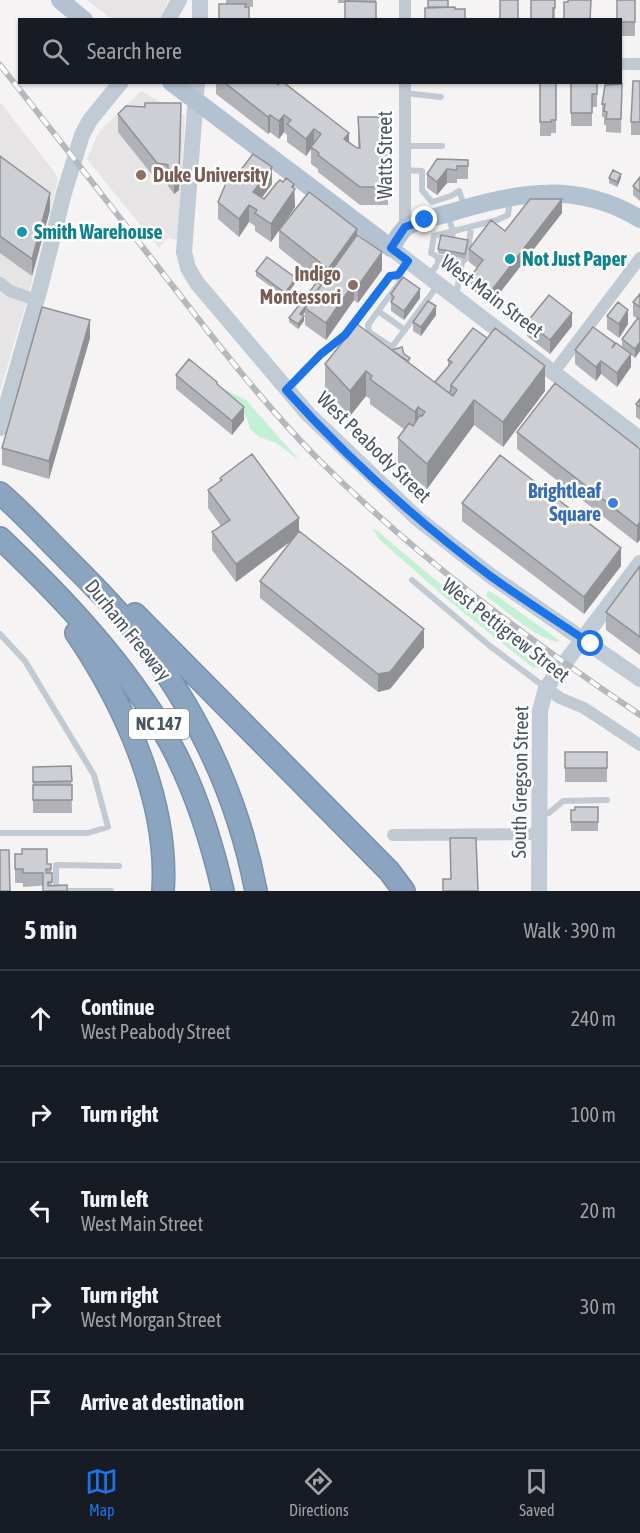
<!DOCTYPE html>
<meta charset="utf-8">
<style>
:root{--surface:#171b24;--page:#20242c;--text:#f1f3f6;--muted:#9ea1a6;--line:#363941;--accent:#1a73e8}
body{margin:0;font-family:"Asap Condensed",sans-serif;background:var(--page);color:var(--text)}
.stop{position:absolute;width:18px;height:18px;margin:-14px;border:4px solid #1a73e8;border-radius:50%;background:#fff}
.stop.end{background:#1a73e8;border-color:#fff;box-shadow:0 2px 6px #0008}
.list{margin:0;padding:0;list-style:none}
h2{display:flex;justify-content:space-between;align-items:center;height:78px;margin:0;padding:0 24px;font-size:26px}
h2 small{font-size:20px;font-weight:400;color:var(--muted)}
.list li{display:grid;grid-template-columns:39px 1fr auto;gap:18px;align-items:center;box-sizing:border-box;height:96px;padding:0 24px;border-top:2px solid var(--line)}
.list b{display:block;font-size:22px;white-space:nowrap}
.list p{margin:0;font-size:20px;white-space:nowrap;color:var(--muted)}
.list em{font-size:20px;font-style:normal;color:var(--muted)}
.icon{flex:none;width:33px;height:33px;fill:none;stroke:currentColor;stroke-width:2;stroke-linecap:round;stroke-linejoin:round}
.map{position:relative;flex:none;width:640px;height:891px;overflow:hidden}
.search{position:absolute;background:var(--surface);box-shadow:0 2px 4px #0004;left:18px;right:18px;top:18px;height:66px;display:flex;align-items:center;gap:15px;box-sizing:border-box;padding:0 21px;border-radius:0px;color:var(--muted);font-size:22px}
.sheet{height:558px;background:var(--surface)}
nav{display:flex;justify-content:space-around;align-items:center;box-sizing:border-box;height:84px;border-top:2px solid var(--line);background:var(--surface);font-size:16px;color:var(--muted)}
nav a{display:grid;justify-items:center;gap:3px}
nav .on{color:var(--accent)}
.map>svg:first-child{display:block}
</style>
<div class="map">
<svg width="640" height="891" viewBox="0 0 640 891">
<rect width="100%" height="100%" fill="#f5f3f3"/>
<path fill="#e6e4e5" d="M87,0H168L159,19L113,20Z
M141,91L185,116L178,240L167,238L159,248L87,159L99,132Z
M0,102L53,170L58,179L30,290L0,391Z"/>
<path fill="#c3f1d5" d="M224,389L246,400L299,460L276,443L259,437L250,429L247,418Z
M373,529L379,532C431,577 484,622 542,658L539,668L532,667L448,600L379,539Z
M488,591L493,593L559,640L557,642C531,635 508,612 486,596Z"/>
<g fill="none" stroke-linecap="round" stroke-linejoin="round">
<defs>
<path id="highway" d="M0,493C22,512 41,533 62,554C91,583 120,612 145,644C200,717 239,801 256,891
M0,538C63,598 126,664 169,741C195,788 211,839 223,891
M135,614L389,871L404,891
M76,633C125,705 169,802 163,891"/>
</defs>
<use href="#highway" stroke="#7690ad" stroke-width="24"/>
<path stroke="#c1cad2" stroke-width="6" d="M405,93L441,97
M405,146H442
M404,170L422,171V190L432,202L451,196L459,191L464,205
M448,215L453,232L451,245
M462,262L438,257L431,253L434,236L497,220L508,215L510,199
M429,275L438,264V257
M456,297L462,262L467,258L471,228
M378,311L400,282L398,275
M405,330L378,311L368,325L369,332L392,347L438,285
M287,389L321,354L346,335L390,276L398,275L408,261
M412,580L490,646L546,688
M0,634L25,661L94,775L108,827L88,833H0
M542,813H549L563,801L607,800
M111,891H67L56,885V865L119,866"/>
<path stroke="#c1cad2" stroke-width="12" d="M405,20V0
M620,64H640
M405,82V227
M0,283L10,291L36,300
M554,372L640,258
M546,688L560,698L584,708L640,745
M393,835L538,834"/>
<path stroke="#c1cbd6" stroke-width="16" d="M168,20L179,0
M200,20V0
M197,82L184,252L188,268L197,283L308,414L418,519L491,576L640,679
M391,248L640,439
M0,428L40,288L64,193L82,135L90,120L121,82
M539,891L540,711L546,688L640,563"/>
<path stroke="#b3c2d1" stroke-width="18" d="M60,0L84,20
M171,82L391,248C395,242 399,234 404,229C411,221 445,215 456,211C521,191 579,182 640,219"/>
<use href="#highway" stroke="#8ba5c1" stroke-width="21"/>
<defs>
<path id="rail" d="M0,65C56,135 110,205 165,276C213,338 261,401 316,457C414,555 525,637 640,715"/>
</defs>
<use href="#rail" stroke="#b5b8bd" stroke-width="6"/>
<use href="#rail" stroke="#fff" stroke-width="4" stroke-dasharray="11" stroke-linecap="butt"/>
</g>
<path fill="#b0b2b7" d="M226,0H253V7L245,6L249,20L226,4Z
M338,0H376V3H338Z
M555,0V20H531Z
M635,0V36H621V20Z
M640,81V135H631V122Z
M216,82H276L357,148H358V117H388V205H360L318,172V169L311,164V149L306,156L287,142V135L284,132L279,139L270,132L268,134L216,94Z
M540,82H556V133H551V136H540Z
M571,82H597V107H592V126H571Z
M622,84L621,133L606,132V125H604V117H602V104Z
M118,114L181,121L179,190L174,194L168,186V182L157,181L118,132Z
M0,156L50,210L32,276L0,253Z
M468,160V179H457V183H447L437,195L427,188V174Z
M640,177V201L633,195V186Z
M609,178H621L617,187L609,183Z
M233,180L272,184L262,198L264,199L294,189L295,207L271,242L255,231V226L249,222L239,237L218,219V202Z
M562,213L491,304L471,289V276L477,268L469,262V249L505,231Z
M279,230L357,235L382,270L358,303L354,300L326,340L305,325V312L303,315L304,321L298,329L289,322V318L323,283L279,248Z
M468,245L465,259L438,253V249Z
M256,271L296,282L285,297L256,276Z
M391,294L420,298L404,320L391,311Z
M640,294V351L635,358L631,355V367L617,387L601,374L596,381L575,364V350L615,345L622,347V339L638,319L633,316V302Z
M436,315L421,336L413,331V322Z
M607,316L628,324L619,338L607,329Z
M527,322L572,326L550,354L527,336Z
M90,338L49,479L2,465V448Z
M392,350L404,354L410,363L435,382L448,367V360L545,391L503,447L474,425L427,489L398,464V438L405,430L370,404V399L366,396L350,416L325,389V364Z
M176,375L217,385L244,420L232,435L176,389Z
M640,399V420L636,417V404Z
M517,432L640,449V540L637,543L517,449Z
M220,478L299,532L424,647L390,689L378,692L260,598V581L291,541L236,582L212,550V532L221,526L208,508V490L220,482Z
M462,503L621,566L584,614L462,521Z
M640,566V655L606,630V612Z
M565,752H607V782H565Z
M71,766L72,813H33V767Z
M598,807V831H571V810Z
M15,854L47,864H51L52,885L23,887V883H15Z"/>
<path fill="#909195" d="M181,103L179,190L174,194V176Z
M270,115V132L268,134V117Z
M284,115V132L279,139V121Z
M314,129V146L311,147V149L306,156V139Z
M349,133V151L344,139Z
M272,167V184L254,208L253,192Z
M447,169V183L437,195V182Z
M621,174V178L617,187V182Z
M294,184L295,207L271,242V224Z
M50,193V210L32,276V259Z
M562,199V213L491,304V291Z
M249,205V222L239,237V219Z
M357,229V246L328,287V269Z
M382,252V270L358,303V286Z
M296,278V282L285,297V293Z
M354,283V300L326,340V323Z
M322,286L305,308V312L300,318V314Z
M420,289V298L404,320V311Z
M436,306V315L421,336V327Z
M628,310V324L619,338V324Z
M572,313V326L550,354V340Z
M304,316V321L298,329V324Z
M90,320V338L49,479V461Z
M640,342V351L635,358V349Z
M631,354V367L617,387V373Z
M601,361V374L596,381V367Z
M545,366V391L503,447V422Z
M366,371V396L350,416V391Z
M474,400V425L427,489V464Z
M244,407V420L232,435V421Z
M418,407V432L415,437V412Z
M299,518V535L236,582V564Z
M640,522V540L637,543V526Z
M621,548V566L584,614V597Z
M424,629V647L390,689L378,692V674Z"/>
<path fill="#cdcfd5" stroke="#909195" stroke-width="1.5" d="M428,0H448V7H428Z
M500,0H518V20H500Z
M531,0H555V8H553V20H531Z
M568,0H591L590,20H564V2H568Z
M617,0H635V22H621V20H617Z
M345,1L376,2V20H345Z
M219,4H246L245,7H249V20H219Z
M455,7V9H465V20H425V8Z
M633,81H640V122H631Z
M224,82H276L278,85L280,82H283L349,133L344,139L357,148H360L358,117H388V187H360L318,155L319,153L311,147L321,134L314,129L306,139L287,124L291,120L284,115L279,121L270,115L268,117Z
M540,82H556V120H551V122H540Z
M571,82H597V94H592V113H571Z
M622,84L621,119H606L607,112L604,111L605,104H602L605,85Z
M145,103H181L179,172L174,176L168,168V165L157,163L118,114L126,106L145,107Z
M253,154L272,167L253,192L264,199L276,184L280,180L283,182L286,178L294,184L292,187L295,189L271,224L255,213L257,210L249,205L239,219L218,202L229,176L233,180Z
M0,156L50,193L32,259L0,236Z
M437,159L468,160V166H457V170L447,169L437,182L427,174Z
M613,170L621,174L617,182L609,178Z
M640,177V192L633,186Z
M309,192L357,229L328,269L279,230Z
M530,199H562L491,291L471,276L483,260L469,249L491,220L505,231Z
M357,235L382,252L358,286L354,283L326,323L305,308Z
M441,235L468,240L465,254L438,249Z
M267,257L296,278L285,293L256,271Z
M403,277L420,289L404,311L391,302L394,297L391,294Z
M317,282L321,285L300,314L304,316L298,324L289,318Z
M640,294V307L633,302Z
M549,295L572,313L550,340L527,322Z
M428,301L436,306L421,327L413,322Z
M618,302L628,310L619,324L607,316Z
M42,307L90,320L49,461L2,448Z
M638,318L640,320V342L635,349L622,339Z
M357,324L453,396L457,390L451,385L495,328L545,366L503,422L474,400L427,464L398,438L409,423L413,426L420,415L422,416L425,412L418,407L415,412L370,379L372,376L366,371L350,391L325,364Z
M593,327L615,343L612,348L616,343L631,354L617,373L601,361L596,367L575,350Z
M473,328L487,338L451,385V390L449,393L435,382L452,362L448,360Z
M402,347L404,354L410,358L408,361L392,350Z
M189,359L217,382V384L244,407L232,421L176,375Z
M555,383L640,449V522L637,526L517,432Z
M640,399V407L636,404Z
M252,454L299,518L236,564L212,532L230,520L208,490L222,480L220,478Z
M500,455L621,548L584,597L462,503Z
M299,531L424,629L390,672L378,674L260,581Z
M640,566V637L606,612Z
M565,752H607V768H565Z
M71,766L72,781L33,782V767Z
M33,785H72V800H33Z
M575,807H598V822H571V810H575Z
M450,838H476L478,891H443V879H451Z
M22,849H47V864H51V869H46V873H52V882H48V886L67,885V891H43V873H23V869H15V854H22Z
M0,850H9L10,891H0Z"/>
<g fill="none" stroke-linecap="round" stroke-linejoin="round">
<path stroke="#1a73e8" stroke-width="8" d="M425,220L405,227L391,248L408,261L398,275L390,276L345,335L321,354L286,390C347,458 416,520 489,575C522,599 557,621 591,644"/>
</g>
<g fill="#8d6e63" stroke="#fff" stroke-width="2">
<circle cx="141" cy="175" r="6"/>
<circle cx="353" cy="285" r="6"/>
</g>
<g fill="#0f9aa8" stroke="#fff" stroke-width="2">
<circle cx="22" cy="232" r="6"/>
<circle cx="510" cy="259" r="6"/>
</g>
<circle fill="#3f7fe0" stroke="#fff" stroke-width="2" cx="613" cy="503" r="6"/>
<g text-anchor="middle" stroke-width="5" stroke-linejoin="round" paint-order="stroke">
<rect fill="#fff" stroke="#808990" stroke-width="1.5" x="129" y="709" width="60" height="30" rx="4.5"/>
<g font-size="18" font-weight="bold" fill="#4a5661">
<text x="159" y="730">NC 147</text>
</g>
<g font-size="20" fill="#4a5661" stroke="#fff">
<text transform="translate(385 155) rotate(-90)" y="7">Watts Street</text>
<text transform="translate(492 296) rotate(37)" y="7">West Main Street</text>
<text transform="translate(374 447) rotate(44)" y="7">West Peabody Street</text>
<text transform="translate(128 630) rotate(51)" y="7">Durham Freeway</text>
<text transform="translate(506 630) rotate(38)" y="7">West Pettigrew Street</text>
<text transform="translate(520 782) rotate(-89)" y="7">South Gregson Street</text>
</g>
<g font-size="20" font-weight="bold" fill="#785e54" stroke="#fff" text-anchor="start">
<text x="153" y="182">Duke University</text>
<text x="341" y="281" text-anchor="end">Indigo<tspan x="341" dy="23">Montessori</tspan></text>
</g>
<g font-size="20" font-weight="bold" fill="#0d838f" stroke="#fff" text-anchor="start">
<text x="34" y="239">Smith Warehouse</text>
<text x="522" y="266">Not Just Paper</text>
</g>
<g font-size="20" font-weight="bold" fill="#366cbe" stroke="#fff" text-anchor="end">
<text x="601" y="498">Brightleaf<tspan x="601" dy="23">Square</tspan></text>
</g>
</g>
</svg>
<div class="stop" style="left:591px;top:644px"></div>
<div class="stop end" style="left:425px;top:220px"></div>
<div class="search"><svg class="icon" aria-label="search" viewBox="0 0 24 24"><circle cx="10" cy="10" r="6"/><path d="M15 15l6 6"/></svg>Search here</div>
</div>
<section class="sheet">
<h2>5 min<small>Walk · 390 m</small></h2>
<ul class="list">
<li><svg class="icon" aria-label="ahead" viewBox="0 0 24 24"><path d="M12 20V5M6 11l6-6 6 6"/></svg><div><b>Continue</b><p>West Peabody Street</p></div><em>240 m</em></li>
<li><svg class="icon" aria-label="right" viewBox="0 0 24 24"><path d="M7 20v-9h11M14 6l5 5-5 5"/></svg><div><b>Turn right</b></div><em>100 m</em></li>
<li><svg class="icon" aria-label="left" viewBox="0 0 24 24"><path d="M17 20v-9H6M10 6l-5 5 5 5"/></svg><div><b>Turn left</b><p>West Main Street</p></div><em>20 m</em></li>
<li><svg class="icon" aria-label="right" viewBox="0 0 24 24"><path d="M7 20v-9h11M14 6l5 5-5 5"/></svg><div><b>Turn right</b><p>West Morgan Street</p></div><em>30 m</em></li>
<li><svg class="icon" aria-label="arrive" viewBox="0 0 24 24"><path d="M6 21V4h12l-3 4 3 4H6"/></svg><div><b>Arrive at destination</b></div></li>
</ul>
</section>
<nav>
<a class="on"><svg class="icon" aria-label="map" viewBox="0 0 24 24"><path d="M3 6l6-2 6 2 6-2v14l-6 2-6-2-6 2zM9 4v14M15 6v14"/></svg>Map</a>
<a><svg class="icon" aria-label="directions" viewBox="0 0 24 24"><path d="M12 3l9 9-9 9-9-9zM9 14v-3h6M13 9l2 2-2 2"/></svg>Directions</a>
<a><svg class="icon" aria-label="saved" viewBox="0 0 24 24"><path d="M7 4h10v16l-5-4-5 4z"/></svg>Saved</a>
</nav>
